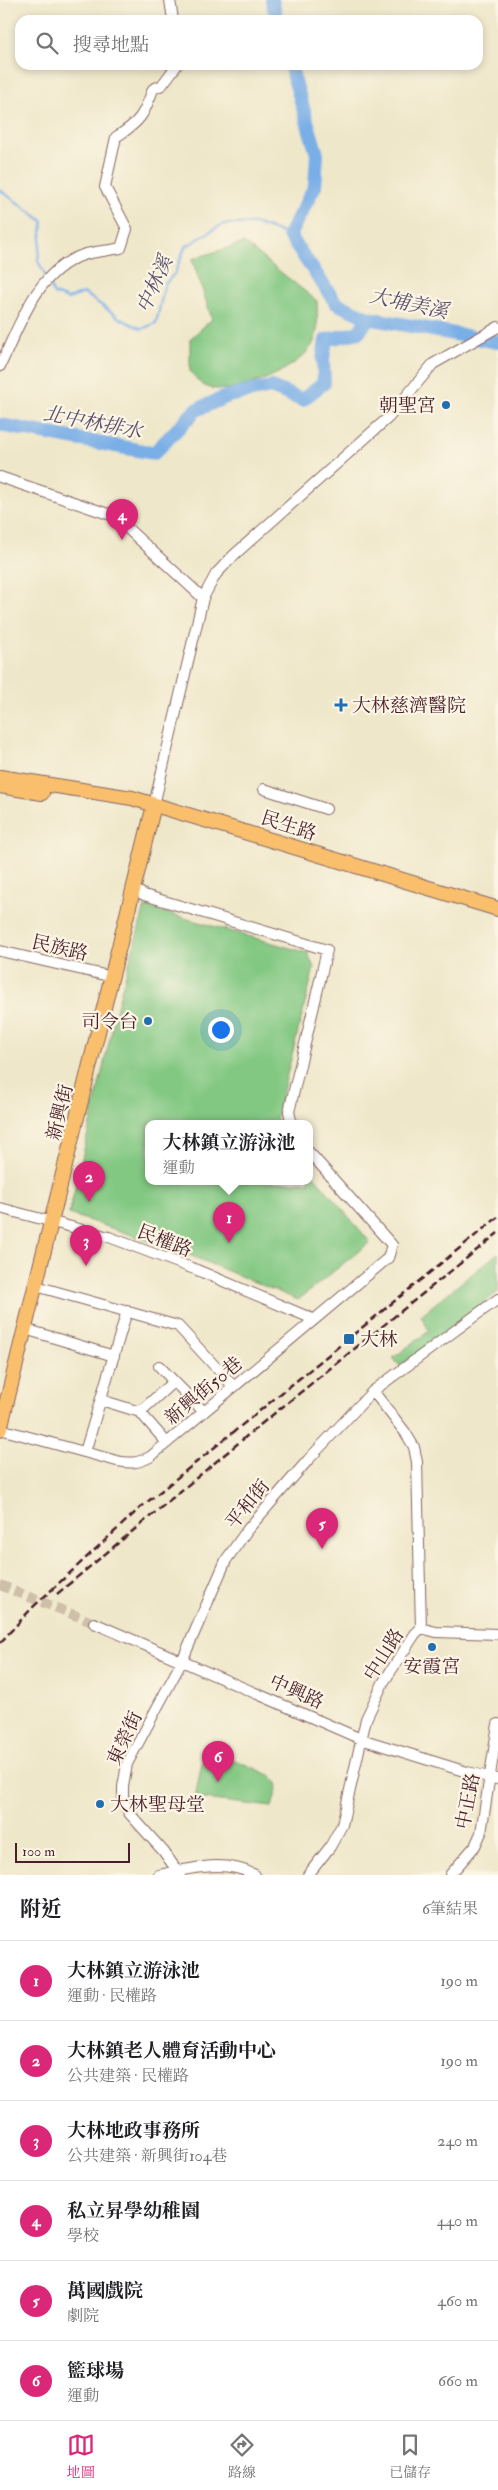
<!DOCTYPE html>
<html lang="zh-TW">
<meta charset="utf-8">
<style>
:root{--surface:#fff;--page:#f6f6f6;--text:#202124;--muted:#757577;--line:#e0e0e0;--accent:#db2777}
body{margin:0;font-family:"IM FELL Double Pica","Noto Serif TC",serif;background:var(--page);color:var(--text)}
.scale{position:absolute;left:15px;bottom:12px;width:115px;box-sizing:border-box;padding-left:5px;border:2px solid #4a1f2b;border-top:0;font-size:14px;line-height:18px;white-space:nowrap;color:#4a1f2b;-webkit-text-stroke:4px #fcf5e5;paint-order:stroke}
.you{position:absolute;left:220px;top:1029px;width:18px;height:18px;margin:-12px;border:4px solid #fff;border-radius:50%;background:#1a73e8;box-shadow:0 0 0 8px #1a73e833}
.badge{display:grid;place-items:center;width:32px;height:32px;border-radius:50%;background:var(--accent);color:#fff;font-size:16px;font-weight:700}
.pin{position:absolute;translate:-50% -41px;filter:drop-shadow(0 1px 2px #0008)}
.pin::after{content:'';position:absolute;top:26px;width:18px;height:15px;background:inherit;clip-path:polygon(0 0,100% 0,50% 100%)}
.popup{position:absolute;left:145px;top:1120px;width:168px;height:65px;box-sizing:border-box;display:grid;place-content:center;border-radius:10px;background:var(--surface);filter:drop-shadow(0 1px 4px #0005);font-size:16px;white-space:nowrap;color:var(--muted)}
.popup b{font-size:19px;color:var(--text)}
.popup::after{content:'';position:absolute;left:50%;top:100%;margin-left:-10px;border:10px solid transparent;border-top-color:var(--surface)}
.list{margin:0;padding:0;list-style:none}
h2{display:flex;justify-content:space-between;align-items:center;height:65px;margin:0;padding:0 20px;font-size:21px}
h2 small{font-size:16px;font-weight:400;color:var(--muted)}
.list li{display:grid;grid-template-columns:32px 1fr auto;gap:15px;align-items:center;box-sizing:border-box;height:80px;padding:0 20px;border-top:1px solid var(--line)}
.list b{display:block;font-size:19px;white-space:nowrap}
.list p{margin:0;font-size:16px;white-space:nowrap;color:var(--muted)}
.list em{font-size:16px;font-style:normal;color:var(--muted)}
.icon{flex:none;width:28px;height:28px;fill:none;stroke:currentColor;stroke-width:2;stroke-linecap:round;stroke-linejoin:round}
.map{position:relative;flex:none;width:498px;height:1875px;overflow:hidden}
.search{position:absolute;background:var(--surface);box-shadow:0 2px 8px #0003;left:15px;right:15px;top:15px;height:55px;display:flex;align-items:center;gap:12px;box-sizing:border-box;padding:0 18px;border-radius:15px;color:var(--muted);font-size:19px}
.sheet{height:545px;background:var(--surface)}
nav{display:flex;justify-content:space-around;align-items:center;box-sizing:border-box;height:70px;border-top:1px solid var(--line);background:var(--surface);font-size:14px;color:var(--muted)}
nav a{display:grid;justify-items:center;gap:2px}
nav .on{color:var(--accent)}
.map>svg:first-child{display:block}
</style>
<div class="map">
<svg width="498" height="1875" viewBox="0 0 498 1875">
<rect width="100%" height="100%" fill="#fcf5e5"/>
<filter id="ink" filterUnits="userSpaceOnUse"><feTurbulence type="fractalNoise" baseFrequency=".02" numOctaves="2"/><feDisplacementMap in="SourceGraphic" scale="10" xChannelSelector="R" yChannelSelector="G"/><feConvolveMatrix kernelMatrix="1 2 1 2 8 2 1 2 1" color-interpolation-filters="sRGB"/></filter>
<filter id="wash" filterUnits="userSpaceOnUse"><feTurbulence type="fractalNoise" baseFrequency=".0096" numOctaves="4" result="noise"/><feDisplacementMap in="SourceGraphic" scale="20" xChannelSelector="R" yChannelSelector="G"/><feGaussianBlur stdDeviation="1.12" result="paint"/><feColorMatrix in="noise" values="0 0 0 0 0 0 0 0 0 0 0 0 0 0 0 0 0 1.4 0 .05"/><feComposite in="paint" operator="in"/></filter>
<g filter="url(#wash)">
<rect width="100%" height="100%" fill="#efe7c9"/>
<path fill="#82c882" stroke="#667456" d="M244,243L317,301C317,312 319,328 315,339C306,368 229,401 203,385C198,382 194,375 190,371V339L212,319L192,259Z
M145,907L308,953L314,968L276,1118L279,1124H149V1182H309V1170L370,1242L298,1300L177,1250L69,1214L119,999Z
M498,1253V1292L400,1366L393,1358L429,1331L421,1315Z
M205,1747L272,1776L278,1785L272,1807L195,1798Z"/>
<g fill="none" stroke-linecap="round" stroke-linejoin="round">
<path stroke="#79aee7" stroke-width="2.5" d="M0,190L43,221L38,261L46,277
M48,282L54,294L68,299L84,293L121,319L142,329L156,323L165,284L175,273L185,247L223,224H257L289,235"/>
<path stroke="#79aee7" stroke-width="14" d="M272,0L277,20
M290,65L317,154L315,186L289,235L336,303L368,318L498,342
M0,425L154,453L196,410L228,396L271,387L302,400L324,383L323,359L326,340L359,332L368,318"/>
</g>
</g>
<g filter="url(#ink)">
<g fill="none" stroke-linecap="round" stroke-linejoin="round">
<path stroke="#cebfa9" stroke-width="10" stroke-dasharray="10 5" stroke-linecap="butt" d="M0,1585L94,1623"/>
<defs>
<path id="minor" d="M170,0L173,20
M0,366C19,327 36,271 83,255C94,251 108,251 121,248L127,229L105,187L116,137C140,122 144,115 153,89L162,85L177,65
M0,477L114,516L203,598
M264,789L326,809
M154,805L203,598L216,574L234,555L389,417L433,364L498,327
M134,889L144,895L327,950L289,1112L292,1124
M0,951L113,977
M0,1208L109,1237L197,1270L313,1319
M36,1286L178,1326L234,1387
M25,1329L114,1356
M159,1366L204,1412
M101,1400L140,1412L167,1443
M140,1412L174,1381
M0,1429L117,1461C130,1464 138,1463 150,1457L388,1258L392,1245L309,1152
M85,1452L127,1311
M94,1623L361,1739L467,1772L498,1779
M421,1628L436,1632L498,1634
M159,1875C192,1868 225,1859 255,1875
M180,1875L164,1852L129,1813L123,1800V1787L127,1764L182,1661L226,1560L248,1529L308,1460L373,1391L498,1299
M308,1875L330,1847L342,1825L366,1719L383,1683L415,1634L421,1628L417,1462L414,1447L405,1432L373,1391
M450,1875L475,1846L481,1833L498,1724"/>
<path id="major" d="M0,777L132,798L498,909
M0,786L42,793
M0,1429L154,805"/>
</defs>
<use href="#minor" stroke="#846562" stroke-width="12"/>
<use href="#major" stroke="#846562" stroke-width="16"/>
<use href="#minor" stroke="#fff" stroke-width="10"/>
<use href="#major" stroke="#f9bf6d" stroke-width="14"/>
<path stroke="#4a1f2b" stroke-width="2.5" stroke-dasharray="8 4" stroke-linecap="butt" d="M57,1594L260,1425L498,1233
M0,1643L32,1608L140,1508L498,1217"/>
</g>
</g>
<g fill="#1f6fb2" stroke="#fcf5e5" stroke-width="2">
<circle cx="446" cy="405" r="5"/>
<path d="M338.5 697.5h5v5h5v5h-5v5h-5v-5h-5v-5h5z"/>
<circle cx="148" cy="1021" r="5"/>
<rect x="343" y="1333" width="12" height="12" rx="2.5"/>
<circle cx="432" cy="1647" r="5"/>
<circle cx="100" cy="1804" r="5"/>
</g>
<g text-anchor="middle" stroke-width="4.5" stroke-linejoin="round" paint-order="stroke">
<g font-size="19" fill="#4a1f2b" stroke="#fcf5e5" text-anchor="start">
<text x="436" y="412" text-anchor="end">朝聖宮</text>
<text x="352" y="712">大林慈濟醫院</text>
<text x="138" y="1028" text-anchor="end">司令台</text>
<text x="360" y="1346">大林</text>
<text x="432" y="1673" text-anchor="middle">安霞宮</text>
<text x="110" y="1811">大林聖母堂</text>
</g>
<g font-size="19" fill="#4a1f2b" stroke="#fcf5e5">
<text transform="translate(289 825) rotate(18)" y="7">民生路</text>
<text transform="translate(60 947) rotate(13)" y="7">民族路</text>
<text transform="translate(59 1112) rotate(-76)" y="7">新興街</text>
<text transform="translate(165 1240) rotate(21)" y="7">民權路</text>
<text transform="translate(203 1390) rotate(-40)" y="7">新興街50巷</text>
<text transform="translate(247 1504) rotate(-51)" y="7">平和街</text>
<text transform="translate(383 1654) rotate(-58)" y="7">中山路</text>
<text transform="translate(297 1691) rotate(24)" y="7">中興路</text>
<text transform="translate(124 1738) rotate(-65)" y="7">東榮街</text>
<text transform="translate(467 1801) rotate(-79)" y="7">中正路</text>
</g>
<g font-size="20" font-style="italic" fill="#5a516d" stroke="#fcf5e5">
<text transform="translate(154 284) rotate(-66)" y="7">中林溪</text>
<text transform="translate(409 303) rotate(12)" y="7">大埔美溪</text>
<text transform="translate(93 422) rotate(11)" y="7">北中林排水</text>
</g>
</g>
</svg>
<div class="scale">100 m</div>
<div class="you"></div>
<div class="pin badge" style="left:229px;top:1243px">1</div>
<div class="popup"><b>大林鎮立游泳池</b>運動</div>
<div class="pin badge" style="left:89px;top:1202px">2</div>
<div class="pin badge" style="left:86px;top:1266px">3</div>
<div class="pin badge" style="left:122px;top:540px">4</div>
<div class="pin badge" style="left:322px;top:1549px">5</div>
<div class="pin badge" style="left:218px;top:1782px">6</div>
<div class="search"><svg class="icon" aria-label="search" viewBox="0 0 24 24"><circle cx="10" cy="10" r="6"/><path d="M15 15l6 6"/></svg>搜尋地點</div>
</div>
<section class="sheet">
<h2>附近<small>6筆結果</small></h2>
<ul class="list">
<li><span class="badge">1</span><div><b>大林鎮立游泳池</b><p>運動 · 民權路</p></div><em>190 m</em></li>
<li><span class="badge">2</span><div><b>大林鎮老人體育活動中心</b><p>公共建築 · 民權路</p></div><em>190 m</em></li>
<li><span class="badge">3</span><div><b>大林地政事務所</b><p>公共建築 · 新興街104巷</p></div><em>240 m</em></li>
<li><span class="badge">4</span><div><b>私立昇學幼稚園</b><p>學校</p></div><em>440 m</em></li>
<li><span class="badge">5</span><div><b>萬國戲院</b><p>劇院</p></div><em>460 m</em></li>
<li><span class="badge">6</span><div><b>籃球場</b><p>運動</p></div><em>660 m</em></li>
</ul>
</section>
<nav>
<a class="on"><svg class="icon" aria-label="map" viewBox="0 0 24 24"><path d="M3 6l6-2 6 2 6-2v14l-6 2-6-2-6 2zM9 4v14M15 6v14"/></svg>地圖</a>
<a><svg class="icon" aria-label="directions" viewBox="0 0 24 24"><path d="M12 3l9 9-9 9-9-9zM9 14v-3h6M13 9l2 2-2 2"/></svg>路線</a>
<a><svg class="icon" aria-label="saved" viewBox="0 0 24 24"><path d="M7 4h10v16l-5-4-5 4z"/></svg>已儲存</a>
</nav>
